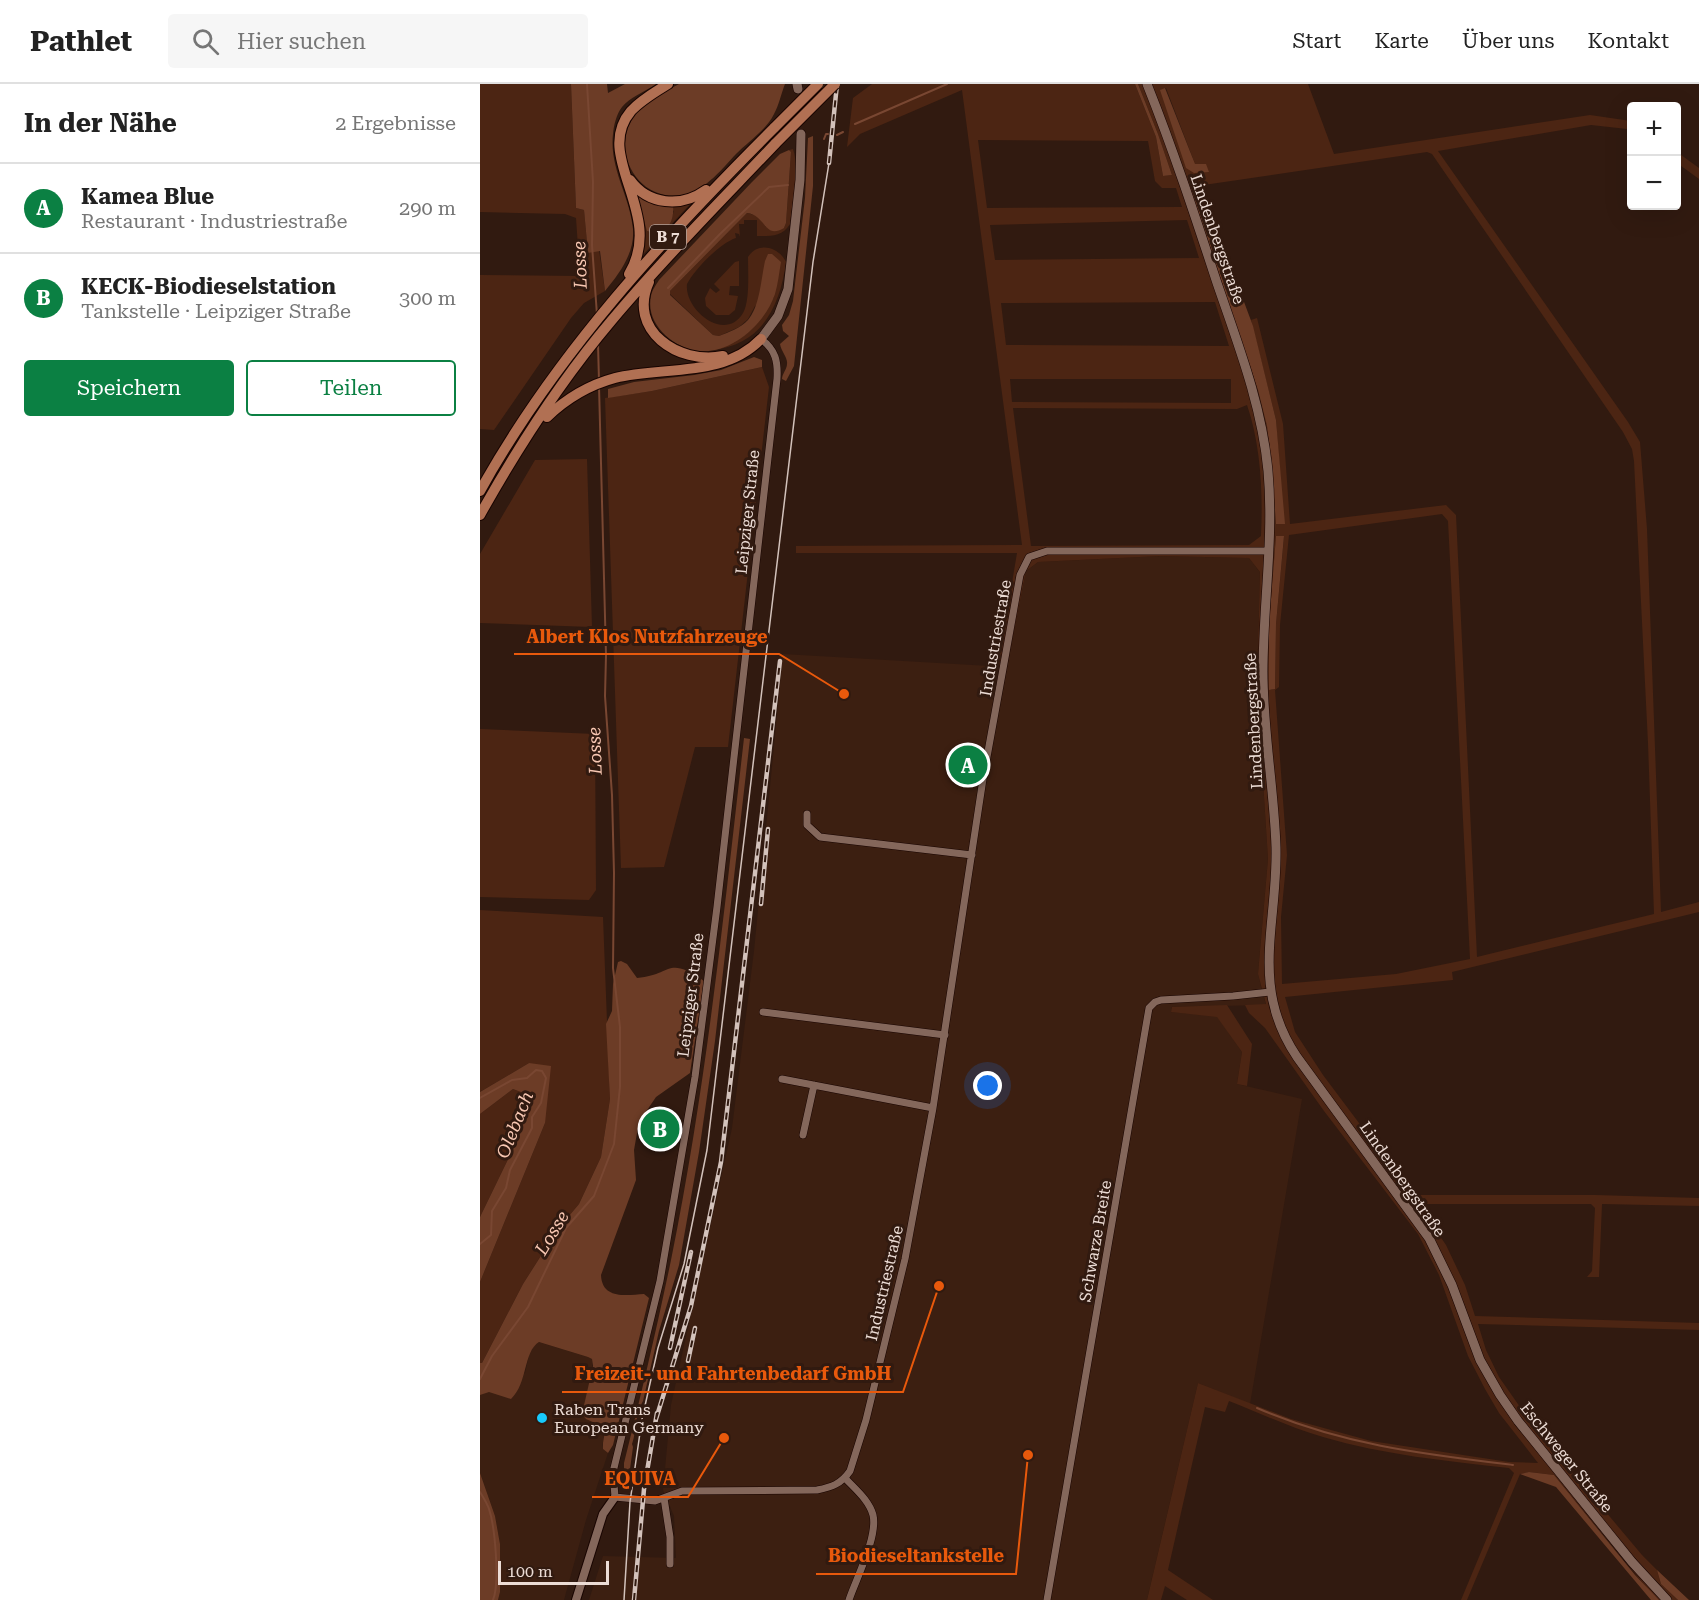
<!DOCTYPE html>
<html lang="de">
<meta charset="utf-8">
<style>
:root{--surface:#fff;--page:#f6f6f6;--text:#222;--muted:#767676;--line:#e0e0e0;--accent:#0b8043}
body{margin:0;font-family:"Roboto Serif",serif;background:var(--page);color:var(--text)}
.controls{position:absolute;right:18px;top:18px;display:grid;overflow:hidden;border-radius:6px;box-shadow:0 6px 24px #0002}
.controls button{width:54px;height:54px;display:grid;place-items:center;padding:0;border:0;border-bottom:2px solid var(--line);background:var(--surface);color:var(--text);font:30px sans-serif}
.scale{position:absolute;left:18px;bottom:15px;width:111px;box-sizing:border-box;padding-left:6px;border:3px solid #ecdcd5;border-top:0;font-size:16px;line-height:21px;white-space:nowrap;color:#ecdcd5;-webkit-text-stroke:4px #311a10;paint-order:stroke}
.you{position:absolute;left:508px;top:1002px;width:21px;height:21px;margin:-15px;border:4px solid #fff;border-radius:50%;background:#1a73e8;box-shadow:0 0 0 9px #1a73e833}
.badge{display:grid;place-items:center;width:39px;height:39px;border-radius:50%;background:var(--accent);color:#fff;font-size:20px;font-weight:700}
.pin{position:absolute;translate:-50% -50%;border:3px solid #fff;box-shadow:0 2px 6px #0006}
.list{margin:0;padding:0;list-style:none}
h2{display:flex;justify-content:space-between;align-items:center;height:78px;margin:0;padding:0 24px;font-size:26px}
h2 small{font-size:20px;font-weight:400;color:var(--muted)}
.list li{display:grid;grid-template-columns:39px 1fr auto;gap:18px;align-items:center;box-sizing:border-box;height:90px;padding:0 24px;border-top:2px solid var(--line)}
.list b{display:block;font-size:22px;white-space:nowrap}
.list p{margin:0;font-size:20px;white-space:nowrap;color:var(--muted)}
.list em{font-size:20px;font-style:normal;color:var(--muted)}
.actions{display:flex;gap:12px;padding:18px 24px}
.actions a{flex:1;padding:14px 0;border:2px solid var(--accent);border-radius:6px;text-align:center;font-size:21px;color:var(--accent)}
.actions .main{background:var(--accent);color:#fff}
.icon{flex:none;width:33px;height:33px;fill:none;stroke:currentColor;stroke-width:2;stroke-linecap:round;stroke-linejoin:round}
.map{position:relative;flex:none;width:1219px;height:1516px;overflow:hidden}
header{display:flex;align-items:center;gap:36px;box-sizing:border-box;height:84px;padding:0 30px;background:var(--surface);border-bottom:2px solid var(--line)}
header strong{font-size:28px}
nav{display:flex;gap:33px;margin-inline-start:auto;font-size:21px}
.search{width:420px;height:54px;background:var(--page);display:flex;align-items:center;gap:15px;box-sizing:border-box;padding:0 21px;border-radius:6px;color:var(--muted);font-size:22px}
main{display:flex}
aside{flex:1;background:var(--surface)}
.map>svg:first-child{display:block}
</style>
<header>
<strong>Pathlet</strong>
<div class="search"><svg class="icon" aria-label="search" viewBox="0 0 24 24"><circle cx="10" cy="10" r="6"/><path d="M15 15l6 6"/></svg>Hier suchen</div>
<nav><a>Start</a><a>Karte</a><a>Über uns</a><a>Kontakt</a></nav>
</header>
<main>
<aside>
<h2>In der Nähe<small>2 Ergebnisse</small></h2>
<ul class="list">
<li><span class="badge">A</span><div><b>Kamea Blue</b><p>Restaurant · Industriestraße</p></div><em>290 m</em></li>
<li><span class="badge">B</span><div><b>KECK-Biodieselstation</b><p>Tankstelle · Leipziger Straße</p></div><em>300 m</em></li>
</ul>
<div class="actions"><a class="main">Speichern</a><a>Teilen</a></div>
</aside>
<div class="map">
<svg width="1219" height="1516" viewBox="0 0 1219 1516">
<rect width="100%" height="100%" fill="#311a10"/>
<path fill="#3c1f11" d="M680,472L769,474L780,488L777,602L788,775L778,890L786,921L692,923L691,928L737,932L762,968L757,1000L822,1015L770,1320L718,1299L667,1516H109L123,1472L196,1474L194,1432L183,1406L191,1321L252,1044L274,867L303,570L527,583L546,487L558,478Z
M59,1258L108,1273L112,1275V1338L124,1343L126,1349L122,1362L123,1365L128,1369L106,1436L84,1516H18L20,1508V1460L15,1432L0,1389V1311L45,1289L49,1271L54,1261Z"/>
<path fill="#4c2513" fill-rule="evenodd" d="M0,0H91L96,124L104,126L108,169L119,166L125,207L104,219L91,234L14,346L0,345V191L100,192L96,134L85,130L0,128Z
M392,0H655L676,53L683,92L692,91L678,50L658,0H828L854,70L1110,31L1151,37V48L1147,45L1111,41L958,67L1148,338L1160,358L1167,445L1181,828L1219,818V828L972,888L973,896L805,913L815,948L843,991L933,1111H1115L1219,1114V1122L1122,1120L1119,1193H1107L1112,1187L1115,1124L1111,1120H938L966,1161L985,1201L995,1232L1219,1239V1246L998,1240L1006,1266L1019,1293L1052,1340L1162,1471L1177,1486L1181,1500L1198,1516H1179L1171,1509L1074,1391L1049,1388L1040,1390L987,1516H981L1034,1389L1029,1384C967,1377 904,1371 843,1353C811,1344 780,1329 749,1317L745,1328L725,1323L688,1486L733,1516H707L685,1502L681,1516H667L718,1299L811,1335L891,1357L1029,1378L1058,1379L1019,1329L1005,1305L988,1272L959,1191L938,1150L844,1027L785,944L769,929L765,921L786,920L778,890L788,775L777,602L780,488L769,474L680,472L558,478L546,487L527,583L518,582L537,469H316V462L542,461L482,6L380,50L367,63L373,14ZM686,4L715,80L681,6ZM498,56L668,57L675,97L682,104H696L702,123L507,124ZM947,68L952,70L1143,348L1152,365L1154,377L1168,659L1174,830L997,873L976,431L966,421L810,440L803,340L777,234L771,236L796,336L804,440H796L791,374L787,342L778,306L710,103ZM707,136L719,174L515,176L510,141ZM735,218L749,262L526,261L521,219ZM530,295H751V319L532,318ZM767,321C781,362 783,409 781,452L769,461L551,462L533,324L757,325ZM962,430L968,437L990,875L916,890L802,900L801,833L807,771L795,606L799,603L800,541L809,451ZM796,452L804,453L796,540L795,605L789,606V540Z
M313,65C320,84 312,119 310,140C302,153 291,152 277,152V136H264V140H259L260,153L259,150L255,149L256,154C240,159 215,185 207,200C204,226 245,259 263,229C270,217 268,188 268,173C278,157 299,163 306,178C300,223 281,262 231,266C265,257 277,243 294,213L275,222L268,235L259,243L239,252L233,251L190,210V207L267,129L278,132L286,143L304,144L306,139L311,68L309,66Z
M1197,68L1219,84V95L1197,79Z
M150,100L160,108L213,117L160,174ZM184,120L194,127C190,139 182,153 167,147Z
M259,177V202H250L249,211L258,212L255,226L249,231H236L226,222L225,214L230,204L236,209L240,206L234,200L255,178Z
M282,283L289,303L248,663H215L184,783L141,784L125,314L172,307Z
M107,375L112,543L0,539V470L55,376Z
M0,645L115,650L116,806L109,816L0,813Z
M0,826L123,833L130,1015L121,1073L99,1120L78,1145L43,1200L2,1279H0V1198L65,1039L49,979L0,1008Z
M747,921L772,960L767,1002L757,1000L762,968L737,933L691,928L692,923Z
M33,1005L51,1012L35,1061L0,1133V1030Z"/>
<path fill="#6c3c26" d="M91,0H127L128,9L145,0H176C166,7 149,14 142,23C136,31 134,41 133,50C129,84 150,112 153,145C155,169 139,190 125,207L120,167L108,169L104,126L96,124Z
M199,0H305C301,10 299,21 294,30C287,45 268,58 256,70C242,85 227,104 207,110C163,122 130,73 152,35C161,19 182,9 199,0Z
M655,0H658L678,50L692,91L683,92L676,53Z
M685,4L715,80H726L729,88L714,89L706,84L680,6Z
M333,52V102L314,282L306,297L302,295C302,290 307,285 307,280C308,274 301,267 300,260L309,252L303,247L302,241L309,231L313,217L325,114L328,54Z
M309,66L311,68L306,139L304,144C284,156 286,131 267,129L190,207V211L233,251L239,252C249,248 261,244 268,236C280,222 281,195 285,177L288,170H292L301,178C299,189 298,200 295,210C285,240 251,271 217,267C193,263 165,240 171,212C172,206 176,201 179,196L272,98L300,70Z
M720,100L773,242L796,336L805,440H796L791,374L787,342L778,306L710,103Z
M158,110L188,123L193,122C194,130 192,142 183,146C180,147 176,147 173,149L167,147L157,111Z
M274,273L282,276V283L172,307L128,314V305L154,298L214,291L241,286Z
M796,452H804L796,540L795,605L789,606V540Z
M264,654L270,655L235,957L219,1068L199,1181L179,1247L163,1317C155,1330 157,1346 152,1360L153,1363L150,1385L144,1395V1379C161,1311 177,1244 191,1176C226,1004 244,829 264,654Z
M141,877L147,880L157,894C193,891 186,871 224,897L210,989L176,1013L159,1038L154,1066L156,1096L121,1191C122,1216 147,1211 164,1210L169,1214L133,1361L128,1369L123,1365C122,1357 126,1351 124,1343L106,1335L102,1330L113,1282L112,1275L108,1273L59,1258C43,1268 48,1299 31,1315L9,1308L0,1311V1279H2L43,1200L78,1145L99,1120L121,1073L130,1015L126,940L132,927L133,900L138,878Z
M49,979L71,982L65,1039L0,1198V1133L35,1061L51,1012L33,1005L0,1030V1008Z
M1049,1388L1074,1391L1155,1491L1179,1516H1171L1076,1403L1040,1390Z
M0,1389L15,1432L20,1460V1508L18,1516H0Z
M1177,1486L1209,1516H1198L1181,1500Z"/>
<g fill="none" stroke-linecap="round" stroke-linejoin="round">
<path stroke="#794732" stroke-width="2" d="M107,0L113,98L112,161L117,231
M375,40L467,0
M357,51L363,48
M344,55L346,50H348
M188,204L240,150L289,103L308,101
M118,260L119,297
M0,1014L32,996L47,994L56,986L62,987L66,994L61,1019L52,1033V1044L30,1086L26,1104L12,1127L11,1151L0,1160
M0,1295L12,1272L48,1223L86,1144L114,1112L134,1060L140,1003V943L133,884L134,789L132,711L125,612L126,571L119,302
M777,1324C863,1361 942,1370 1033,1381
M0,1408C3,1413 7,1419 9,1425C15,1443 20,1499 13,1516"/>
<defs>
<path id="minor" d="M281,255C296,266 298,278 297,295L237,823L215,993L180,1197L133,1388L135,1413L175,1417L202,1407L337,1406C352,1403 361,1400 370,1387L386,1336L425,1175L453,1024L503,695L540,491L549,473L567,467H788
M327,730V741L340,753L492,771
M283,928L465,951
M302,995L453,1024
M323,1051L334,1001
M365,1394C375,1405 389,1416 393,1431C398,1453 376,1495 369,1516
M184,1414L190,1453V1480
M567,1516L669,924L675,918L681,916L753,912L790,908"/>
<path id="tertiary" d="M96,1516L123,1430L135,1413"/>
<path id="secondary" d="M317,0L318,5
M667,0C693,65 715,132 737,199C758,260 782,322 788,387C794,454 783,521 783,588C783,647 794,704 796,763C798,840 769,902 817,973L949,1154L972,1201L1000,1276L1020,1311L1038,1337L1152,1478L1187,1516
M281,255L298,232L308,205L320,96L321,50"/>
<path id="trunk" d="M150,96C168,121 201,124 226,106
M149,190C186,129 112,73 151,27C161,16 175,8 188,0
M169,198C147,246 198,281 243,272
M67,333C87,314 109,301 135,294C183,282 244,294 281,255
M0,407C77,268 184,154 295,43
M0,431C38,363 82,295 132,236C184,174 241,117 296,59"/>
</defs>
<use href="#minor" stroke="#180400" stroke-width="8"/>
<use href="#tertiary" stroke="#180400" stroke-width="10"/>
<use href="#secondary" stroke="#180400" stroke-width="10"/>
<use href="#trunk" stroke="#180400" stroke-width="12"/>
<use href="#minor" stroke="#84675b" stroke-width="7"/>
<use href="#tertiary" stroke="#84675b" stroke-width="8"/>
<use href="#secondary" stroke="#84675b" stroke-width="9"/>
<use href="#trunk" stroke="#b17053" stroke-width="10"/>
<path stroke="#d3c2bb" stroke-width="1.5" d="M144,1516L150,1418L162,1335L178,1264L204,1180L227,1066L333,178L349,79"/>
<defs>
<path id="rail" d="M349,79L357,0
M281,820L288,745
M190,1264L211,1168
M208,1277L215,1244
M176,1335L211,1222L241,1078L300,577
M154,1516L164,1405L177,1329"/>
</defs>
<use href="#rail" stroke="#d3c2bb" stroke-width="4.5"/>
<use href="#rail" stroke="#311a10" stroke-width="2" stroke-dasharray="7" stroke-linecap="butt"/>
<defs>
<path id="trunk-bridge" d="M295,43L338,0
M296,59L355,0"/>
</defs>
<use href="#trunk-bridge" stroke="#180400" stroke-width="12" stroke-linecap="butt"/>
<use href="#trunk-bridge" stroke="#b17053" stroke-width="10"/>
</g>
<circle fill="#18cafc" stroke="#311a10" stroke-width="2" cx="62" cy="1334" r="6"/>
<g text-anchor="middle" stroke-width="6" stroke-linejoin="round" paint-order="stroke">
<rect fill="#311a10" stroke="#b4a29a" stroke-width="1.5" x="170" y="141" width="36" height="24" rx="4.5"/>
<g font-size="15" font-weight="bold" fill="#ecdcd5">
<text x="188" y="158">B 7</text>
</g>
<g font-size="16" fill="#ecdcd5" stroke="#311a10">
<text transform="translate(738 155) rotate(71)" y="6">Lindenbergstraße</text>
<text transform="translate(267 428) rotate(-84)" y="6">Leipziger Straße</text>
<text transform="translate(515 554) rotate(-80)" y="6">Industriestraße</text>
<text transform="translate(773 637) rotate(-93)" y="6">Lindenbergstraße</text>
<text transform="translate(210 911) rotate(-83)" y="6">Leipziger Straße</text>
<text transform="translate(923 1095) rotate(55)" y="6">Lindenbergstraße</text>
<text transform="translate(615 1157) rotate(-80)" y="6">Schwarze Breite</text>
<text transform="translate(404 1199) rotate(-77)" y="6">Industriestraße</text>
<text transform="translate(1087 1373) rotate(51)" y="6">Eschweger Straße</text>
</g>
<g font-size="16" fill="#ecdcd5" stroke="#311a10" text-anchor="start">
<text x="74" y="1331">Raben Trans<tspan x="74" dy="18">European Germany</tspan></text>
</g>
<g font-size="18" font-style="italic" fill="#f8c7b2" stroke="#311a10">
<text transform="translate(100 181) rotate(-92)" y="6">Losse</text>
<text transform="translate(115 667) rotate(-92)" y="6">Losse</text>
<text transform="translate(35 1041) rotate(-68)" y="6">Olebach</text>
<text transform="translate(72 1149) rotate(-59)" y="6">Losse</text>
</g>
</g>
<path fill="none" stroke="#e8590c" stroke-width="2" d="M364 610L299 570H34M459 1202L423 1308H82M244 1354L208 1413H112M548 1371L536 1490H336"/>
<g fill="#e8590c" stroke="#311a10" stroke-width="2">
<circle cx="364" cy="610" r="6"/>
<circle cx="459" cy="1202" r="6"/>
<circle cx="244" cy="1354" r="6"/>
<circle cx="548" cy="1371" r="6"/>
</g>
<g font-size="18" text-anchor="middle" font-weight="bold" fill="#e8590c" stroke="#311a10" stroke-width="6" stroke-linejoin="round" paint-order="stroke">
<text x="167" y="559">Albert Klos Nutzfahrzeuge</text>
<text x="253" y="1296">Freizeit- und Fahrtenbedarf GmbH</text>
<text x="160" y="1401">EQUIVA</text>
<text x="436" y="1478">Biodieseltankstelle</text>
</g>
</svg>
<div class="controls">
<button>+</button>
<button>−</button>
</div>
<div class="scale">100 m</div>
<div class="you"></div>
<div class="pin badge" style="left:488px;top:681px">A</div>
<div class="pin badge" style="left:180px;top:1045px">B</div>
</div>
</main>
